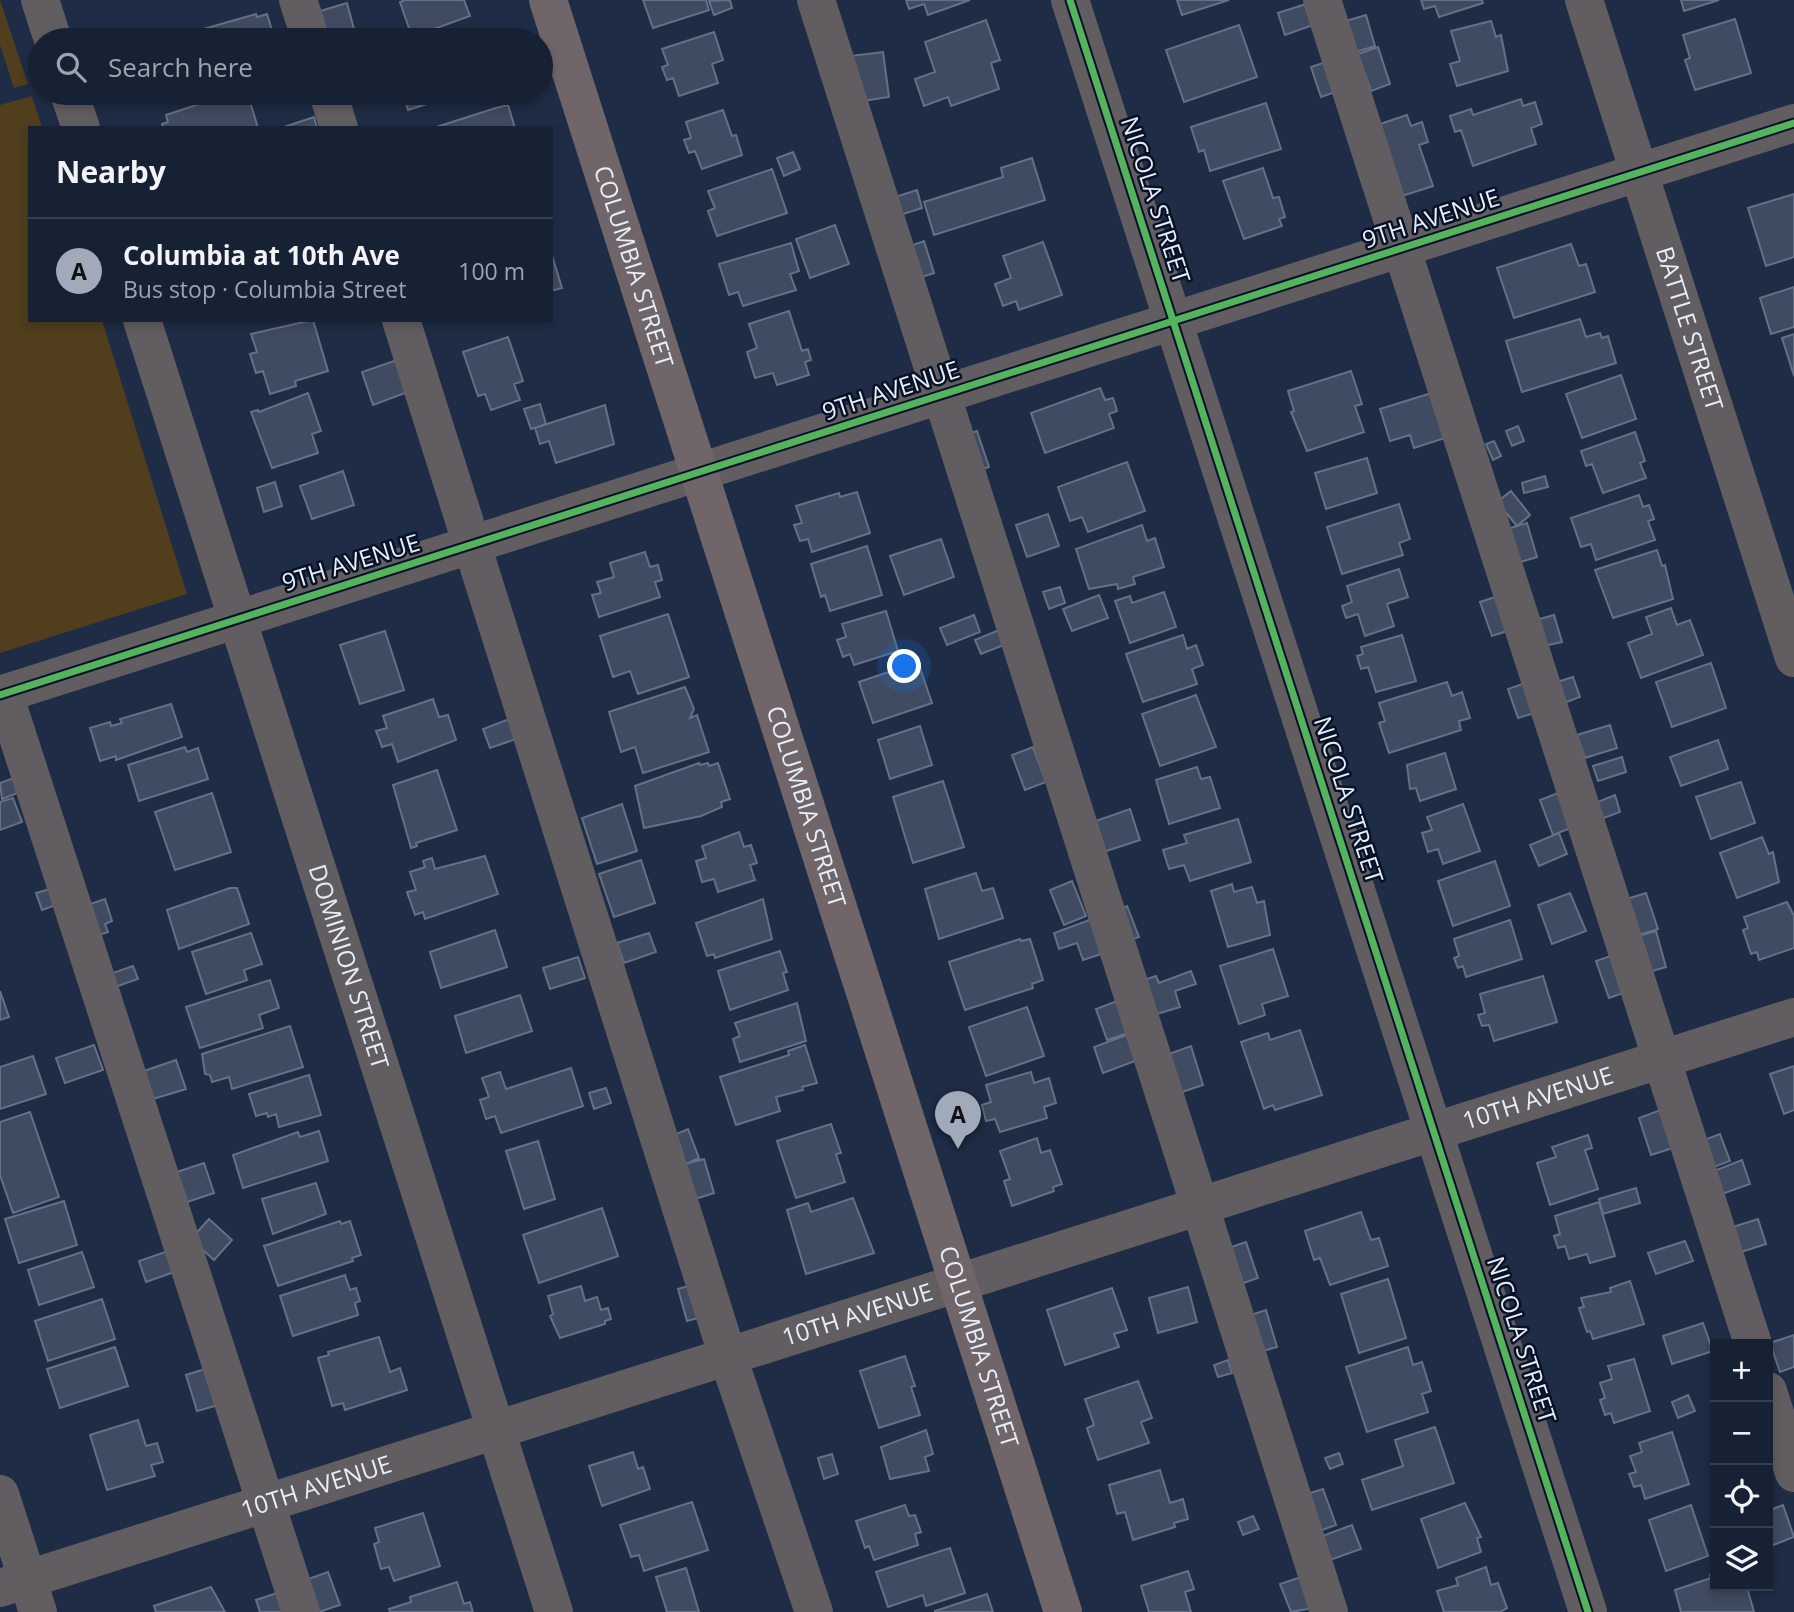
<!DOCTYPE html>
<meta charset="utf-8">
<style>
:root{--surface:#162134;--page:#1f293c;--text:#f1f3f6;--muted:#9ea3ac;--line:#353e4f;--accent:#a1aabb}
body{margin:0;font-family:"Open Sans",sans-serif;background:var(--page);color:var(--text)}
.controls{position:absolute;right:21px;bottom:21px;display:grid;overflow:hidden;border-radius:0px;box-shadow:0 4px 10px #0003}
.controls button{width:63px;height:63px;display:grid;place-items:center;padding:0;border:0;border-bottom:2px solid var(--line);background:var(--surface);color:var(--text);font:35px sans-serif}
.you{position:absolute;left:905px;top:667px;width:24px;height:24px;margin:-18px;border:5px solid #fff;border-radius:50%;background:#1a73e8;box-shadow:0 0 0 10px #1a73e833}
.badge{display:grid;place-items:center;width:46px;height:46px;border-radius:50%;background:var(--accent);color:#111;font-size:23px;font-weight:700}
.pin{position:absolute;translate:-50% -58px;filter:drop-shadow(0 2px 4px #0008)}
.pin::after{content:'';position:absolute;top:37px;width:24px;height:21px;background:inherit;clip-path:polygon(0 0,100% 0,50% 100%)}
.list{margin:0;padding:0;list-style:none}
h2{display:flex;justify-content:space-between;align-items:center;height:91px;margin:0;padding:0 28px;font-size:30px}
h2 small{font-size:23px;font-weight:400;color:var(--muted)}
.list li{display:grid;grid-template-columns:46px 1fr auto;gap:21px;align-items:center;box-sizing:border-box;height:105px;padding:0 28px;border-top:2px solid var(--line)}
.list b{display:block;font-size:26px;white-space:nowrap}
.list p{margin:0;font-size:23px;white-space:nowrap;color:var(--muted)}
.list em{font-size:23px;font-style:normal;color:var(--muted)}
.icon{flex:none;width:38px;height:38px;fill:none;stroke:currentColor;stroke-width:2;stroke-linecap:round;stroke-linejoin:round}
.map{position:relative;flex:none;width:1794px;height:1612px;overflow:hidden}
.search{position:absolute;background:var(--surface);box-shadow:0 4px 10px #0003;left:28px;top:28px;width:525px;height:77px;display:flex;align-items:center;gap:18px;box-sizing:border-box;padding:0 24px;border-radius:38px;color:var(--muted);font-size:26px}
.panel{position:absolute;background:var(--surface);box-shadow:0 4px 10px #0003;left:28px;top:126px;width:525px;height:196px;border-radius:0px}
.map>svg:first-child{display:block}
</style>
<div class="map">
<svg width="1794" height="1612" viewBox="0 0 1794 1612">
<rect width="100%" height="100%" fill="#1e2c45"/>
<path fill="#503e1d" d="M0,0L28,84L14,88L0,45Z
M32,96L42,128H30V320H102L187,594L0,653V105Z"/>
<path fill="#3f4b60" stroke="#637085" stroke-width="2" d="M405,0H464L470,16L412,37L400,2Z
M643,0H706L709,10L653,28Z
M730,0L732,8L714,15L709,1Z
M906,0H970L928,15L924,4L909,9Z
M1177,0H1229L1182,15Z
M1421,0H1482L1483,3L1439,17L1435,6L1424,9Z
M1681,0H1719L1684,11Z
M347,3L357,40H326L317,12Z
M1309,3L1316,24L1285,35L1278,13Z
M256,14L257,17L267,14L275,40H180L179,36Z
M1366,15L1375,46L1356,52L1346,21Z
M1735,19L1751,73L1695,90L1685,60L1690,58L1683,35Z
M986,20L1000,60L991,63L999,89L951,106L948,97L924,106L915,79L935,72L925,42Z
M1491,21L1496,37L1501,35L1508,71L1457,86L1450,64L1460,61L1451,31Z
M1239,25L1257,77L1184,102L1166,50Z
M714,32L723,60L712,64L718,83L679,96L673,78L667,80L662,67L668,65L662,49Z
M1378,47L1390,84L1371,91L1358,54Z
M883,52L889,97L856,102L850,56Z
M1331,60L1341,90L1321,97L1311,67Z
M403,93H462L408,110Z
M248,95L258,128H163L162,124L168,122L166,115L224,96L226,102Z
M1521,99L1523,106L1535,102L1542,124L1531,128L1536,144L1473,166L1461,130L1455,132L1450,116L1471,109L1473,115Z
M1266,103L1281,149L1210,171L1204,150L1199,152L1191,127Z
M508,105L515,128H433L496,108Z
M723,110L732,136L736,135L742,155L702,169L695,151L689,153L684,140L691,138L686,122Z
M1407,115L1411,126L1422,122L1428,142L1419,145L1433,186L1399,197L1374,126Z
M314,117L317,128H281Z
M793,152L800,169L784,176L777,158Z
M1032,158L1045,200L934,235L924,202L1003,177L1001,168Z
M1263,168L1273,198L1279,197L1285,217L1279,219L1282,226L1244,239L1223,181Z
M772,169L787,213L717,236L708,211L715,208L708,191Z
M917,190L922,208L894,217L889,199Z
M1794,194V257L1766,266L1748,208Z
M835,225L849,264L810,278L796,239Z
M924,241L934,273L912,280L902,249Z
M1043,242L1062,295L1019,310L1016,301L1003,306L995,284L1011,278L1003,256Z
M791,243L799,271L790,274L796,290L743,306L738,292L729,295L719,264Z
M1571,244L1579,266L1586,264L1595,292L1514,318L1497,268Z
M551,252L562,288L551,291Z
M1794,287V327L1771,334L1760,298Z
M789,311L802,351L808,349L811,360L805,362L809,375L777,385L773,373L755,378L747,352L757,348L749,324Z
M1580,319L1586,337L1600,333L1602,338L1608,336L1616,363L1522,392L1506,341Z
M313,320L328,371L295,381L296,386L270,394L263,371L256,373L250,354L257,352L251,334Z
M1794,334V376L1782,338Z
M508,337L523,381L514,384L520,400L491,410L485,394L478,396L463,352Z
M397,360L408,392L373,405L362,372Z
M1351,371L1362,404L1355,406L1364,432L1307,451L1291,412L1294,411L1288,391Z
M1621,375L1636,419L1582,438L1566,394Z
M1100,388L1105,400L1113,398L1117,411L1109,414L1114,428L1045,453L1031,413Z
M1441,390L1451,436L1414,448L1410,435L1390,441L1380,409Z
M308,393L321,431L312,434L318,453L272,468L251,412L258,410L259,412Z
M540,404L546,424L531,429L524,409Z
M605,405L614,444L556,463L549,441L540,444L535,428Z
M1518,426L1524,441L1512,446L1506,431Z
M977,431L989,467L973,473L962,436Z
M1635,432L1645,461L1640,463L1646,478L1603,493L1592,464L1586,466L1581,451Z
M1494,441L1501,456L1493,460L1486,444Z
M1367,458L1377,493L1326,509L1315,473Z
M1127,462L1145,511L1088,532L1082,517L1070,521L1058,487Z
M343,471L354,505L312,519L300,486Z
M1545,476L1548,487L1524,493L1522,483Z
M275,482L282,506L264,512L257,488Z
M1511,491L1530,515L1517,526L1497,502Z
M857,492L870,533L812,552L808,539L800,541L794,525L802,523L796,506L839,493L840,497Z
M1639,495L1643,507L1649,505L1654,519L1648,521L1655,540L1596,560L1591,544L1581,547L1571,518Z
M1399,504L1410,539L1399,543L1403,555L1342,574L1327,527Z
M1048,514L1059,546L1027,557L1016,525Z
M1527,523L1537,557L1517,563L1507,529Z
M1142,525L1147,541L1155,538L1164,567L1133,577L1135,584L1118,589L1117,584L1089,589L1076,549Z
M941,539L954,577L904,595L890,556Z
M867,546L882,595L830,611L825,595L821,597L811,564Z
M1657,550L1662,566L1665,565L1673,599L1613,618L1595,570Z
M645,552L650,567L658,565L662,580L655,582L660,597L599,617L592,595L601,593L597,582L614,577L610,563Z
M1399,569L1408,597L1387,604L1394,626L1365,636L1358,614L1346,618L1342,606L1352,602L1347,586Z
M1060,587L1065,603L1049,609L1043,592Z
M1164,592L1176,627L1130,643L1115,601L1130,596L1132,603Z
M1099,595L1108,618L1072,631L1063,609Z
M1501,595L1513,629L1492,636L1480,602Z
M1671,608L1677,625L1690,620L1703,655L1641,678L1628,643L1652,634L1646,617Z
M886,611L898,651L854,665L850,654L843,657L837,640L846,637L842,624Z
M668,614L689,677L638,694L630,671L613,677L600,636Z
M974,615L980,632L947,645L940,628Z
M1554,615L1562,642L1544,646L1536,620Z
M999,630L1004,645L981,654L975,640Z
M385,631L404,690L360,704L340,645Z
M1183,635L1187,649L1196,645L1203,665L1192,669L1197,684L1143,702L1126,654Z
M1402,635L1416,681L1376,692L1368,667L1361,669L1357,656L1363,654L1361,647Z
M918,662L932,703L873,723L859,682Z
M1711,663L1726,708L1672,727L1656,682Z
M1573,677L1580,697L1564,703L1557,682Z
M1531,681L1541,711L1518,718L1508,689Z
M1447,682L1452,696L1462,692L1470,718L1459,721L1461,730L1389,753L1379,723L1385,721L1379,703Z
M685,687L694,709L690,718L697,715L709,752L643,773L635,747L621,752L609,712Z
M1196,695L1216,747L1160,766L1142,714Z
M433,699L439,717L448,715L456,740L398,762L392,744L382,747L376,731L387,728L383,716Z
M171,704L182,737L116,760V756L100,761L90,728L110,722L111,726L122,723L120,719Z
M512,718L519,738L490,748L483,729Z
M1610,725L1617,748L1585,758L1577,735Z
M920,726L932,765L890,779L878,740Z
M1718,740L1728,769L1681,786L1670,757Z
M185,747L187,752L198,748L208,779L139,801L128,765Z
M1033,747L1046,782L1025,790L1012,755Z
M1445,753L1456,789L1420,801L1416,788L1410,789L1407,765Z
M1622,757L1626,772L1598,781L1593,766Z
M699,763L700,765L708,763L709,766L718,763L730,799L721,802L722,807L701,816L644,828L635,786Z
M1197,767L1201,779L1210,777L1220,808L1169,824L1156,780Z
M437,770L457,830L416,843L417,846L411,848L393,785Z
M14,778L18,793L2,799L0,783Z
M943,781L964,847L913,863L893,797Z
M1741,782L1755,823L1711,839L1696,797Z
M1563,791L1576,826L1553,835L1540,800Z
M212,793L231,852L175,870L155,812Z
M1615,795L1620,812L1601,819L1595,803Z
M13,798L22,822L0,830V802Z
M622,804L637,851L597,864L582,818Z
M1463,804L1480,851L1443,864L1438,849L1428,852L1422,833L1432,830L1427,817Z
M1130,809L1140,840L1097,854L1087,824Z
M1238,819L1251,862L1190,881L1184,865L1169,869L1163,850L1187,843L1184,835Z
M739,832L744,847L751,845L757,863L750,865L755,880L718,892L714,879L702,882L696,861L706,858L702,846Z
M1559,833L1567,854L1539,866L1530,845Z
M1762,837L1769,854L1773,852L1779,882L1737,898L1720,853Z
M485,856L498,894L425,919L423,912L415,915L407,892L416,890L410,872L425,867L423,861L432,858L435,869Z
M641,860L655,903L614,917L599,874Z
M1495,861L1510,906L1453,926L1438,881Z
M976,873L982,891L993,888L1003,918L939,939L925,889Z
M1072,881L1086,916L1064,925L1050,890Z
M1232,884L1234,892L1252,887L1257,903L1264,901L1270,935L1228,947L1211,891Z
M54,888L59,904L42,910L36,893Z
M230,888H237L249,924L179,949L167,910Z
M1570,893L1586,931L1552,944L1538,905Z
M1646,893L1658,929L1639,935L1627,899Z
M105,899L112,921L105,924L108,932L95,936L84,906Z
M763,899L772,939L715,958L714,954L707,956L696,923Z
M1787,902L1794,916V948L1759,960L1757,952L1751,954L1743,930L1748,928L1744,917Z
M1127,906L1139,937L1122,943L1111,913Z
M1092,919L1104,953L1083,960L1077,943L1059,949L1054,933Z
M1510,920L1522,959L1466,977L1463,966L1458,968L1454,958L1459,956L1454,939Z
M495,930L507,967L441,988L430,952Z
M1656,931L1666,967L1646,973L1635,937Z
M251,933L262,964L244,970L247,980L206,994L192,952Z
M649,933L656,952L624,963L617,943Z
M1020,939L1021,941L1030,939L1043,980L1032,984L1033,988L965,1010L949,962Z
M1273,949L1288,996L1262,1004L1265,1015L1239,1024L1220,966Z
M780,951L787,972L783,973L788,990L730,1010L718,971Z
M1616,954L1629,991L1609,998L1596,961Z
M578,957L585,978L550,989L543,968Z
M133,966L138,979L115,987L110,974Z
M1191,971L1196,984L1175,991L1180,1007L1147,1017L1135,983L1156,976L1159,983Z
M1543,976L1557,1022L1494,1041L1489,1025L1482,1026L1478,1015L1485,1013L1480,994Z
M270,980L279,1008L259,1015L263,1028L200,1048L186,1007Z
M0,991L9,1017L0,1020Z
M520,995L532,1031L466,1053L455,1016Z
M1117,1001L1128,1033L1107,1040L1096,1009Z
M797,1003L806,1041L740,1062L733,1039L740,1036L735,1023Z
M1027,1007L1044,1056L986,1076L969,1027Z
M290,1026L303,1067L232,1089L229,1077L212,1082L210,1075L205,1074L202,1054Z
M1300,1030L1322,1095L1275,1110L1273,1105L1264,1109L1241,1042L1268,1033L1270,1040Z
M1129,1034L1138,1060L1103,1073L1094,1047Z
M94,1045L103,1070L65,1083L56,1058Z
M805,1045L817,1083L802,1087L803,1090L776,1097L780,1111L736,1125L720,1077L789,1055L788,1051Z
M1191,1046L1203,1085L1176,1094L1163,1056Z
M33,1056L46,1094L0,1109V1067Z
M176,1060L186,1089L153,1099L144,1071Z
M1794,1066V1110L1784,1114L1770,1074Z
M571,1068L583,1106L501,1133L495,1116L486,1119L480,1100L489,1097L482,1078L500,1072L506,1089Z
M1031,1072L1034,1083L1049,1078L1056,1103L1044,1107L1047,1118L1000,1132L995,1119L986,1121L982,1105L991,1102L986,1085Z
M309,1075L321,1115L279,1127L276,1114L268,1117L267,1113L256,1116L249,1094Z
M606,1088L611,1103L594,1109L589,1093Z
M1666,1108L1679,1146L1651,1155L1639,1118Z
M30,1112L59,1197L13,1213L0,1175V1122Z
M831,1124L841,1153L836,1154L845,1182L796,1198L777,1141Z
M688,1129L699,1158L684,1165L672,1136Z
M319,1131L328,1161L243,1188L233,1155L298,1132L300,1137Z
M1720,1134L1730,1161L1714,1167L1704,1140Z
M1588,1135L1592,1148L1585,1150L1598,1189L1550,1205L1537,1163L1556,1157L1552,1147Z
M1037,1138L1041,1153L1050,1150L1062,1184L1053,1187L1054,1191L1012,1206L1004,1181L1010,1179L1000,1151Z
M538,1141L555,1199L524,1209L506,1151Z
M704,1159L714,1193L695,1199L685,1164Z
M1742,1160L1750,1184L1722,1194L1714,1171Z
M204,1163L214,1193L187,1202L177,1172Z
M316,1183L326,1214L273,1234L262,1199Z
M1636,1188L1640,1203L1603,1214L1599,1199Z
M853,1198L874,1253L806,1274L787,1210L808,1203L811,1212Z
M64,1201L77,1245L19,1263L5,1219Z
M1599,1202L1615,1256L1590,1263L1587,1254L1569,1259L1565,1246L1558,1248L1554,1236L1560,1234L1555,1216Z
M602,1208L618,1256L539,1283L523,1235Z
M1361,1212L1371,1240L1379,1238L1388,1266L1330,1285L1320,1258L1314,1260L1305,1231Z
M209,1219L232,1240L214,1260L191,1239Z
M1758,1219L1766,1244L1741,1252L1733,1227Z
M340,1221L341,1224L350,1221L361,1255L352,1258L353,1261L278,1286L264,1246Z
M1685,1241L1693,1261L1656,1274L1648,1253Z
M1246,1242L1258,1278L1235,1286L1222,1250Z
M168,1251L174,1272L146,1282L139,1261Z
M82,1252L94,1287L39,1305L28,1270Z
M345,1275L350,1290L356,1288L360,1301L355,1303L358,1315L293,1336L280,1296Z
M1388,1279L1406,1338L1359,1353L1341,1294Z
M1630,1281L1644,1324L1593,1339L1590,1331L1587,1332L1579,1308L1584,1307L1581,1298L1611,1292L1610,1288Z
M695,1284L705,1316L687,1321L678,1289Z
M581,1286L585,1301L597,1297L601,1310L608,1308L611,1319L605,1321V1324L560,1338L550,1316L553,1314L548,1296Z
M1188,1287L1197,1322L1158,1333L1149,1298Z
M1112,1288L1127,1330L1114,1334L1119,1347L1065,1365L1047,1310Z
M102,1299L115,1339L48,1361L35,1321Z
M1266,1310L1277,1347L1259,1352L1248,1316Z
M1703,1323L1713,1351L1672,1364L1663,1336Z
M1794,1335V1367L1780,1372L1770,1343Z
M379,1337L390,1372L400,1368L407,1390L345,1410L343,1403L332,1406L318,1358L329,1355L328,1352Z
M115,1347L128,1386L60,1408L47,1369Z
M1408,1347L1413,1365L1422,1362L1431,1391L1422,1394L1428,1412L1367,1432L1346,1367Z
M905,1356L915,1386L911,1387L920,1415L879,1428L860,1371Z
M1634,1359L1650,1411L1614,1423L1611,1413L1605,1415L1600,1400L1605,1398L1600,1383L1612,1379L1608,1366Z
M1228,1360L1232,1373L1218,1377L1214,1365Z
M211,1367L222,1404L197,1411L186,1375Z
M1138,1381L1152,1418L1141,1422L1149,1443L1098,1460L1087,1428L1094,1425L1085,1399Z
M1688,1395L1695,1411L1678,1418L1672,1402Z
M138,1420L146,1446L157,1443L163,1462L151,1465L155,1476L107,1490L90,1435Z
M1435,1427L1454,1483L1372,1510L1362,1480L1403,1466L1395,1440Z
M926,1430L933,1454L925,1457L929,1471L890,1479L881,1447Z
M1672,1432L1689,1484L1645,1499L1641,1485L1634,1487L1629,1474L1636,1472L1630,1456L1642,1452L1639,1443Z
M633,1452L638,1469L643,1467L650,1489L602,1506L589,1466Z
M1339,1453L1343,1464L1330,1469L1325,1458Z
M832,1454L838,1474L824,1479L818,1458Z
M1160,1470L1170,1503L1183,1499L1188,1519L1174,1523L1175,1527L1133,1540L1125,1512L1117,1514L1109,1485Z
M1323,1489L1336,1525L1317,1532L1304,1495Z
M692,1502L708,1550L644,1571L639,1555L631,1557L620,1525Z
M1465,1503L1481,1537L1477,1538L1481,1552L1438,1568L1421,1519Z
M905,1505L909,1516L915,1515L921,1532L915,1534L918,1545L874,1560L869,1546L865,1548L856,1521Z
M1691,1505L1708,1556L1666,1571L1649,1520Z
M1783,1505L1794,1537L1768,1547V1511Z
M423,1513L440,1566L394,1581L389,1567L381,1569L374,1544L379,1542L375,1528Z
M1253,1516L1259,1529L1243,1535L1238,1522Z
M1352,1525L1361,1549L1330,1560L1322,1536Z
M950,1548L965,1593L926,1606L923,1595L888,1607L876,1572Z
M1486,1567L1491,1585L1498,1583L1507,1608L1500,1612H1444L1437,1591L1458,1585L1456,1578Z
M686,1568L699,1612H667L656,1577Z
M1188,1571L1194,1589L1185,1592L1191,1612H1149L1141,1586Z
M328,1572L340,1605L319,1612L308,1579Z
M1715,1574V1586H1756L1748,1591L1754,1612H1681L1675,1590L1711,1578L1710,1575Z
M1301,1577L1313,1608L1291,1612L1280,1584Z
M457,1582L464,1604L470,1602L473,1612H390L389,1609L411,1602L410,1597Z
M211,1587L225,1612H156L154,1606Z
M280,1592L287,1612H260L256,1600Z
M987,1594L993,1612H935V1611Z"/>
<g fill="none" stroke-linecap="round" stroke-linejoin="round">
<g stroke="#625d61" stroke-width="38">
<path d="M40,0L53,40"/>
<path d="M298,0L311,40"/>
<path d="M816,0L1329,1612"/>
<path d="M1070,0L1588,1612"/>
<path d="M1322,0L1753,1344"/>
<path id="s1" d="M1584,0L1794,658"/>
<path d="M69,93L81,128"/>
<path d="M328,93L339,128"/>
<path id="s2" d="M142,320L554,1612"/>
<path d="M401,320L728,1357L814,1612"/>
<path d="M4,694L301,1612"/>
<path d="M0,695L1794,123"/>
<path d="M1768,1391L1794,1473"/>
<path d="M0,1494L38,1612"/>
<path id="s3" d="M0,1588L1794,1017"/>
</g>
<path stroke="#706669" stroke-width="38" id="s4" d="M548,0L1063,1612"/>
<defs>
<path id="cycleway" d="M1070,0L1588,1612
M0,695L1794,123"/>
</defs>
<use href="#cycleway" stroke="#071226" stroke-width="11"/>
<use href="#cycleway" stroke="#56b35d" stroke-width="7"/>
</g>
<g text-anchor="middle" stroke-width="5" stroke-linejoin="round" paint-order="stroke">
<g font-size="24" fill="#e7eefa" stroke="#071226">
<text transform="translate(1155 200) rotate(72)" y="8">NICOLA STREET</text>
<text transform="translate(1431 219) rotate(-18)" y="8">9TH AVENUE</text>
<text dy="8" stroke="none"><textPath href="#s4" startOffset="280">COLUMBIA STREET</textPath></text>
<text dy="8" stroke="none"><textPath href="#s1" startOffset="345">BATTLE STREET</textPath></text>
<text transform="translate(891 391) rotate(-18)" y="8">9TH AVENUE</text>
<text transform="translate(351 563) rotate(-17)" y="8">9TH AVENUE</text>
<text transform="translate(1348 800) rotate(72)" y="8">NICOLA STREET</text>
<text dy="8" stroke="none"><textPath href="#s4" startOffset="847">COLUMBIA STREET</textPath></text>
<text dy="8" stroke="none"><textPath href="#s2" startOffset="679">DOMINION STREET</textPath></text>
<text dy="8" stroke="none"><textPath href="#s3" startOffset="1614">10TH AVENUE</textPath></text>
<text dy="8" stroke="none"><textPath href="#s3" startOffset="900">10TH AVENUE</textPath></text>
<text transform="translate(1521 1340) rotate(72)" y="8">NICOLA STREET</text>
<text dy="8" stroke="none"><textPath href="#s4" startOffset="1414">COLUMBIA STREET</textPath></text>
<text dy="8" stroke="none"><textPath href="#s3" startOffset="332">10TH AVENUE</textPath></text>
</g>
</g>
</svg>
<div class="controls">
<button>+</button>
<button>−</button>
<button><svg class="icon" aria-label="locate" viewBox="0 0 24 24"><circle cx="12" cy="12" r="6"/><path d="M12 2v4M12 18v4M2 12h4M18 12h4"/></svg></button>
<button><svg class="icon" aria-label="layers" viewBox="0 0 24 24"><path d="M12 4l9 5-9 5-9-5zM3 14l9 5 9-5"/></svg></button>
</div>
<div class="you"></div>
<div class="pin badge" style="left:958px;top:1149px">A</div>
<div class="search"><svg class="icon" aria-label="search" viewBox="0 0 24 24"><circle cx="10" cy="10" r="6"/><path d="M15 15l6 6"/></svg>Search here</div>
<section class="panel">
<h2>Nearby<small></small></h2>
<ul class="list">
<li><span class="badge">A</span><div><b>Columbia at 10th Ave</b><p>Bus stop · Columbia Street</p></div><em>100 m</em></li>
</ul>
</section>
</div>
